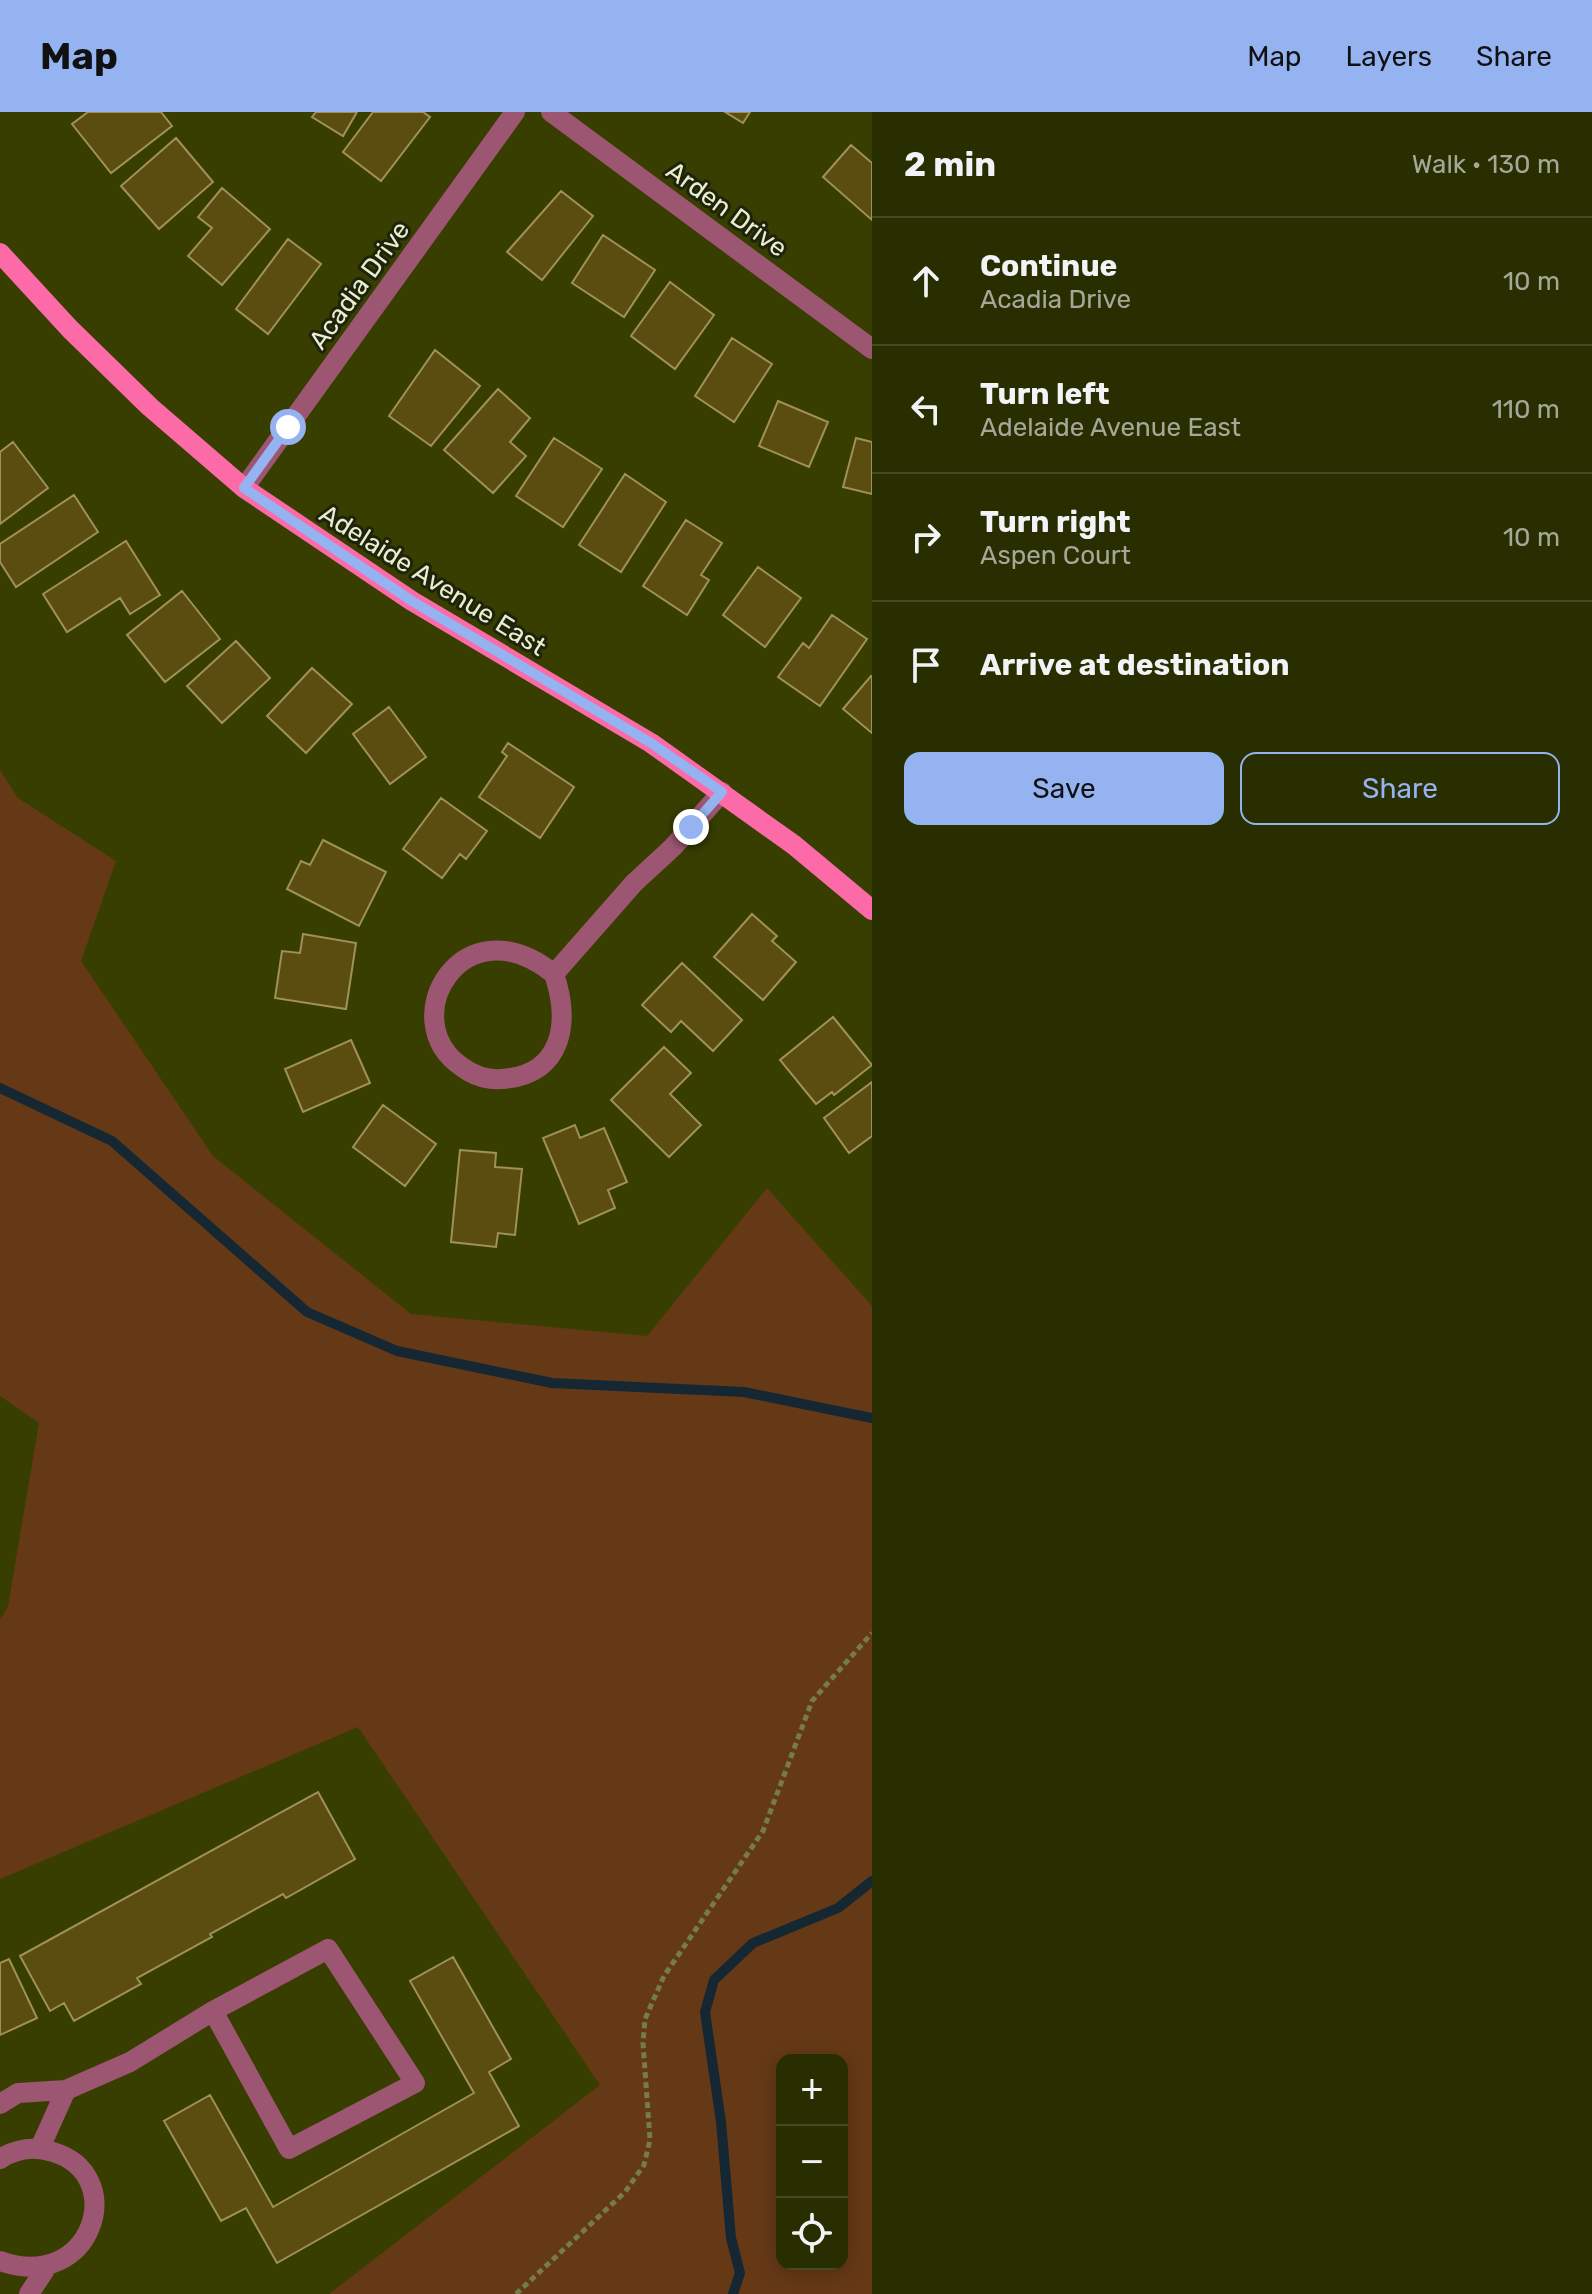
<!DOCTYPE html>
<meta charset="utf-8">
<style>
:root{--surface:#292e00;--page:#353a0f;--text:#f1f3f6;--muted:#a5a899;--line:#454a22;--accent:#95b2f1}
body{margin:0;font-family:Rubik,sans-serif;background:var(--page);color:var(--text)}
.controls{position:absolute;right:24px;bottom:24px;display:grid;overflow:hidden;border-radius:16px;box-shadow:0 4px 20px #0003}
.controls button{width:72px;height:72px;display:grid;place-items:center;padding:0;border:0;border-bottom:2px solid var(--line);background:var(--surface);color:var(--text);font:40px sans-serif}
.stop{position:absolute;width:24px;height:24px;margin:-18px;border:6px solid #95b2f1;border-radius:50%;background:#fff}
.stop.end{background:#95b2f1;border-color:#fff;box-shadow:0 2px 8px #0008}
.list{margin:0;padding:0;list-style:none}
h2{display:flex;justify-content:space-between;align-items:center;height:104px;margin:0;padding:0 32px;font-size:34px}
h2 small{font-size:26px;font-weight:400;color:var(--muted)}
.list li{display:grid;grid-template-columns:52px 1fr auto;gap:24px;align-items:center;box-sizing:border-box;height:128px;padding:0 32px;border-top:2px solid var(--line)}
.list b{display:block;font-size:30px;white-space:nowrap}
.list p{margin:0;font-size:26px;white-space:nowrap;color:var(--muted)}
.list em{font-size:26px;font-style:normal;color:var(--muted)}
.actions{display:flex;gap:16px;padding:24px 32px}
.actions a{flex:1;padding:18px 0;border:2px solid var(--accent);border-radius:16px;text-align:center;font-size:28px;color:var(--accent)}
.actions .main{background:var(--accent);color:#111}
.icon{flex:none;width:44px;height:44px;fill:none;stroke:currentColor;stroke-width:2;stroke-linecap:round;stroke-linejoin:round}
.map{position:relative;flex:none;width:872px;height:2182px;overflow:hidden}
header{display:flex;align-items:center;gap:48px;box-sizing:border-box;height:112px;padding:0 40px;background:var(--accent);color:#111}
header strong{font-size:38px}
nav{display:flex;gap:44px;margin-inline-start:auto;font-size:28px}
main{display:flex}
aside{flex:1;background:var(--surface)}
.map>svg:first-child{display:block}
</style>
<header>
<strong>Map</strong>
<nav><a>Map</a><a>Layers</a><a>Share</a></nav>
</header>
<main>
<div class="map">
<svg width="872" height="2182" viewBox="0 0 872 2182">
<rect width="100%" height="100%" fill="#373e00"/>
<path fill="#653916" fill-rule="evenodd" d="M0,658L18,686L116,749L81,849L213,1044L411,1202L647,1224L767,1076L872,1194V2182H329L600,1973L358,1615L0,1767V1508L8,1494L39,1311L0,1284ZM782,1948H842V2152H782Z"/>
<g fill="none" stroke-linecap="round" stroke-linejoin="round">
<path stroke="#142732" stroke-width="10" d="M0,976L112,1029L307,1200L397,1239L552,1271L744,1280L872,1306
M733,2182L740,2161L731,2126L721,2010L705,1900L714,1868L753,1831L838,1796L872,1769"/>
</g>
<path fill="#5a4d0f" stroke="#9f9158" stroke-width="2" d="M88,0H161L172,14L111,61L72,12Z
M316,0H357L343,24L312,5Z
M373,0H423L430,5L381,69L343,40Z
M725,0H750L743,11Z
M176,26L213,70L159,117L121,74Z
M851,33L872,51V108L823,65Z
M222,76L270,117L222,173L188,144L212,116L198,105Z
M561,79L593,104L542,168L507,140Z
M603,123L655,158L624,205L572,171Z
M288,127L321,152L268,222L236,197Z
M670,170L714,203L675,257L631,224Z
M732,226L772,252L734,310L695,284Z
M435,238L480,274L431,334L389,304Z
M498,277L530,306L510,330L526,344L493,381L444,338Z
M778,289L828,310L809,355L759,334Z
M554,326L602,357L563,415L516,384Z
M856,326L872,330V382L843,375Z
M13,330L48,376L0,412V340Z
M625,362L666,390L621,460L579,433Z
M74,383L98,420L16,475L0,450V432Z
M686,408L722,431L701,463L709,468L687,503L643,474Z
M126,429L160,483L130,502L120,486L67,520L43,482Z
M758,455L801,486L765,535L723,503Z
M182,479L220,527L165,570L127,523Z
M832,503L867,527L820,594L778,565L803,531L809,536Z
M236,529L270,566L222,611L187,574Z
M312,556L352,592L306,641L267,604Z
M871,564L872,565V621L843,597Z
M389,595L426,645L390,672L353,622Z
M508,631L574,675L540,726L479,685L507,644L502,640Z
M441,686L487,719L466,747L460,742L442,766L403,737Z
M323,728L386,760L359,814L287,777L301,749L310,753Z
M752,802L777,824L772,829L796,850L763,888L714,845Z
M303,822L356,831L346,897L275,886L282,839L300,841Z
M682,851L742,908L713,939L681,909L671,920L642,893Z
M833,905L872,953L834,983L832,980L816,992L780,948Z
M351,928L370,971L303,1000L285,957Z
M664,935L691,961L670,982L701,1013L669,1045L611,988Z
M872,970V1024L849,1041L824,1006Z
M383,993L436,1032L405,1074L353,1035Z
M575,1013L580,1026L604,1016L627,1070L608,1078L615,1096L579,1112L543,1026Z
M460,1038L496,1041L495,1055L522,1057L515,1123L498,1121L496,1135L451,1130Z
M318,1680L355,1747L286,1786L283,1782L210,1822L212,1825L137,1866L141,1872L74,1909L64,1891L50,1899L20,1844Z
M453,1845L511,1947L489,1960L519,2014L277,2151L246,2096L221,2109L164,2009L210,1983L273,2095L474,1981L410,1869Z
M9,1847L37,1906L0,1923V1851Z"/>
<g fill="none" stroke-linecap="round" stroke-linejoin="round">
<path stroke="#757c49" stroke-width="5" stroke-dasharray="6 4" stroke-linecap="butt" d="M516,2182L625,2080L644,2053L650,2028L643,1931L645,1907L664,1864L763,1719L812,1589L872,1521"/>
<path stroke="#9d5671" stroke-width="20" d="M551,0L872,237
M244,376L515,0
M554,862C463,788 393,908 462,955C474,964 487,968 502,967C564,963 570,909 554,862L634,771L673,735L722,680
M0,1992L18,1981L66,1978L130,1950L213,1899L328,1837L415,1971L289,2037L213,1899
M40,2036L66,1978
M0,2047C17,2036 34,2034 53,2040C130,2063 92,2182 0,2149
M29,2182L44,2159"/>
<path stroke="#fc6aa8" stroke-width="20" d="M0,141L70,217L150,295L244,376L412,489L651,631L794,733L872,798"/>
</g>
<g fill="none" stroke-linecap="round" stroke-linejoin="round">
<path stroke="#95b2f1" stroke-width="10" d="M288,315L244,376L412,489L651,631L722,680L691,715"/>
</g>
<g text-anchor="middle" stroke-width="6" stroke-linejoin="round" paint-order="stroke">
<g font-size="26" fill="#e8eed0" stroke="#1f230b">
<text transform="translate(727 97) rotate(36)" y="9">Arden Drive</text>
<text transform="translate(359 173) rotate(-54)" y="9">Acadia Drive</text>
<text transform="translate(433 468) rotate(32)" y="9">Adelaide Avenue East</text>
</g>
</g>
</svg>
<div class="controls">
<button>+</button>
<button>−</button>
<button><svg class="icon" aria-label="locate" viewBox="0 0 24 24"><circle cx="12" cy="12" r="6"/><path d="M12 2v4M12 18v4M2 12h4M18 12h4"/></svg></button>
</div>
<div class="stop" style="left:288px;top:315px"></div>
<div class="stop end" style="left:691px;top:715px"></div>
</div>
<aside>
<h2>2 min<small>Walk · 130 m</small></h2>
<ul class="list">
<li><svg class="icon" aria-label="ahead" viewBox="0 0 24 24"><path d="M12 20V5M6 11l6-6 6 6"/></svg><div><b>Continue</b><p>Acadia Drive</p></div><em>10 m</em></li>
<li><svg class="icon" aria-label="left" viewBox="0 0 24 24"><path d="M17 20v-9H6M10 6l-5 5 5 5"/></svg><div><b>Turn left</b><p>Adelaide Avenue East</p></div><em>110 m</em></li>
<li><svg class="icon" aria-label="right" viewBox="0 0 24 24"><path d="M7 20v-9h11M14 6l5 5-5 5"/></svg><div><b>Turn right</b><p>Aspen Court</p></div><em>10 m</em></li>
<li><svg class="icon" aria-label="arrive" viewBox="0 0 24 24"><path d="M6 21V4h12l-3 4 3 4H6"/></svg><div><b>Arrive at destination</b></div></li>
</ul>
<div class="actions"><a class="main">Save</a><a>Share</a></div>
</aside>
</main>
